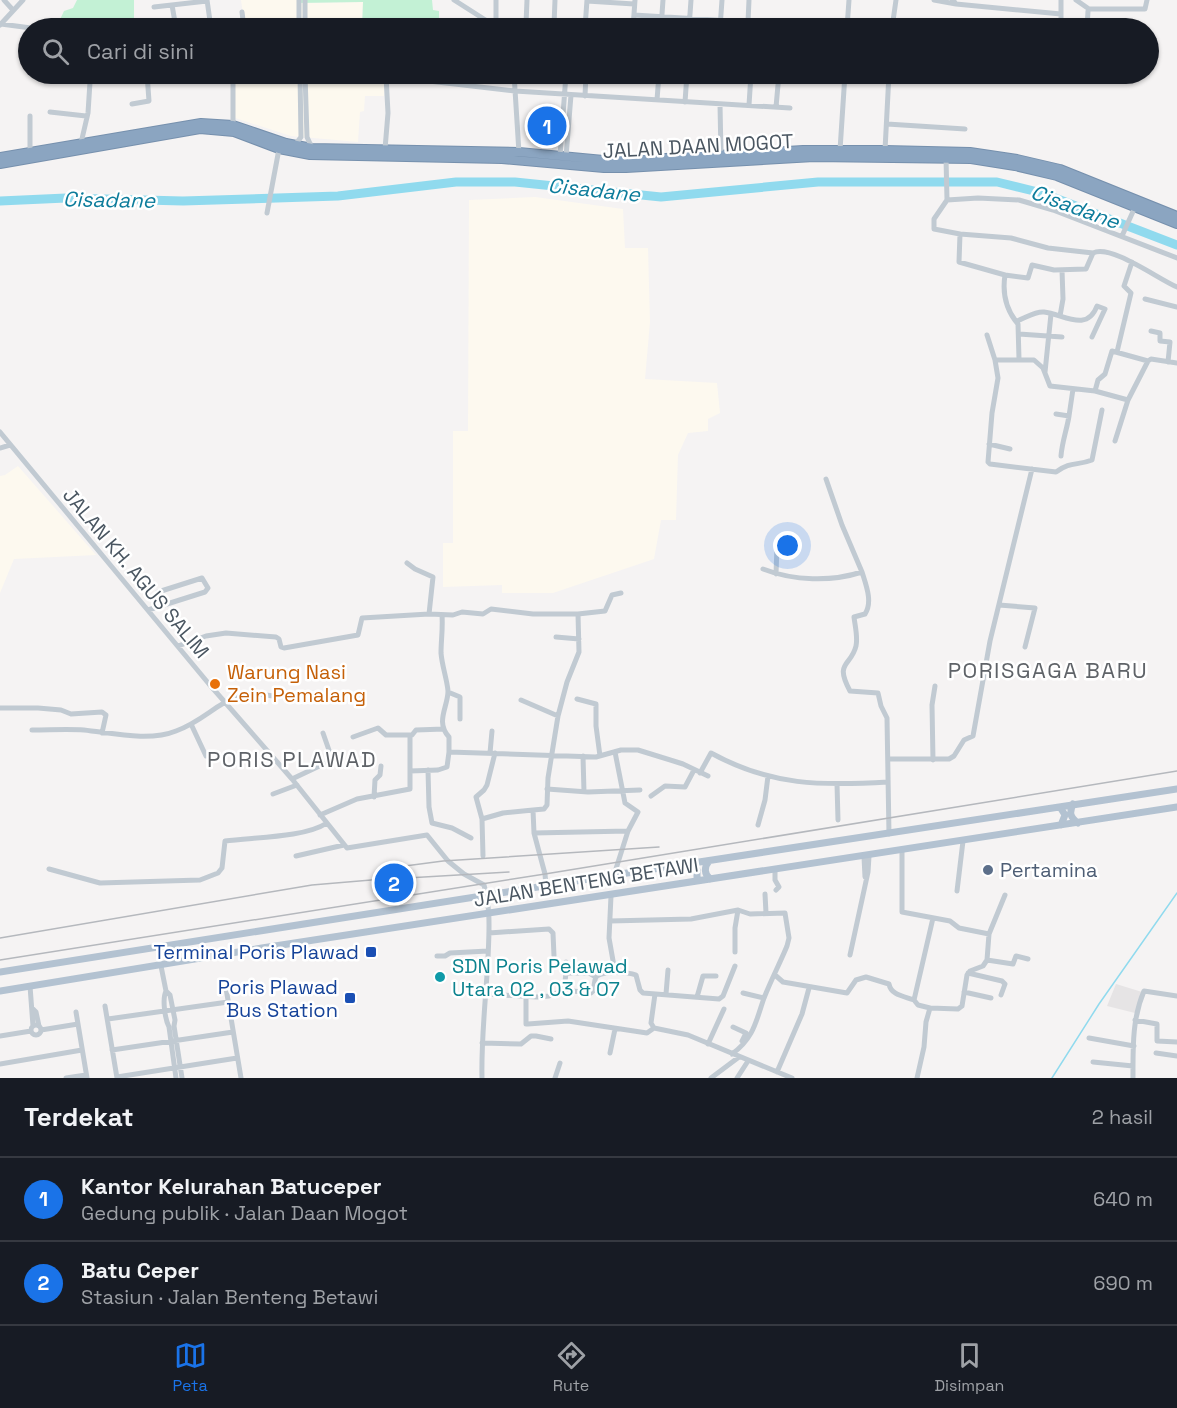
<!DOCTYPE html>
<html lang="id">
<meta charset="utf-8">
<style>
:root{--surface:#171b24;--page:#20242c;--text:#f1f3f6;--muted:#9ea1a6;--line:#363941;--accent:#1a73e8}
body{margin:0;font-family:"Space Grotesk",sans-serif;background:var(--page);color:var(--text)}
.you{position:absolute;left:788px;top:546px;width:21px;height:21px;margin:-15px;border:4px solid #fff;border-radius:50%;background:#1a73e8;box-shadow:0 0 0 9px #1a73e833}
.badge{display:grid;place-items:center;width:39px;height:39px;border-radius:50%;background:var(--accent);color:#fff;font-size:20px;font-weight:700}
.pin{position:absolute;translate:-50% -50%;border:3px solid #fff;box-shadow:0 2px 6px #0006}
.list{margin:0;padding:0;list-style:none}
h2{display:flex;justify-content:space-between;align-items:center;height:78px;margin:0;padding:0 24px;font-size:26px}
h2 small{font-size:20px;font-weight:400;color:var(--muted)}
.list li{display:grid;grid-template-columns:39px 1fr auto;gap:18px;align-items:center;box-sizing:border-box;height:84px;padding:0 24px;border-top:2px solid var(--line)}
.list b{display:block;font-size:22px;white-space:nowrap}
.list p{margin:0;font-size:20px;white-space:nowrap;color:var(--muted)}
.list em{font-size:20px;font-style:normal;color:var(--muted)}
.icon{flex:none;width:33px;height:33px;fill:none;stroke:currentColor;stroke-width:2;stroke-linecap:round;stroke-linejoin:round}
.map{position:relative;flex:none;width:1177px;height:1078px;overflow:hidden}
.search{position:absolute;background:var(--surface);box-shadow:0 2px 4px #0004;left:18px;right:18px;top:18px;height:66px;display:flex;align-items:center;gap:15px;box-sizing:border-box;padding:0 21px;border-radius:33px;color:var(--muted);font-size:22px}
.sheet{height:246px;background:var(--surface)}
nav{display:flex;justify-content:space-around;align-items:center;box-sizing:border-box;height:84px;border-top:2px solid var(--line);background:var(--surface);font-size:16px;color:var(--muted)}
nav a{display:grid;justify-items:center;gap:3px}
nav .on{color:var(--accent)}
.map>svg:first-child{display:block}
</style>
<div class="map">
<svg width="1177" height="1078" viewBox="0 0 1177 1078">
<rect width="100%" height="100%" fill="#f5f3f3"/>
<path fill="#fdf9ef" d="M241,0H297V3L363,2L362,28H245Z
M231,74H384V96H365L364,111L360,112L358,142L291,136L232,117Z
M535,197L623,209L625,248H648L650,322L645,379L717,383L720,413L708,419V431L688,433L678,455L676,520H661L654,559L553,593H502V585L443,587V543H453V431H468L469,200Z
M18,466L96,555L14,559L0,593V476L5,475Z"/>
<path fill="#e6e4e5" d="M1116,984L1142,992L1135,1013L1107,1006Z"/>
<path fill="#c3f1d5" d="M77,0H134V24L84,20L83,28H56L64,11L73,8Z
M297,0H432L433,10L439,11V28H362L363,2L297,3Z"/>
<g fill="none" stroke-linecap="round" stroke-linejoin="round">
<path stroke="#90daee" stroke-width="1.5" d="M1052,1078L1099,1004L1177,893"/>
<path stroke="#90daee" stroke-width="9" d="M0,201L66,198L183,201L338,196L456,182H515L661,197L818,182H997L1042,193L1177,245"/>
<defs>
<path id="highway" d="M0,157L201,123L233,125L286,143L312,148L519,152L614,161L803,150H885L970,152L1017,159L1060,169L1177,216
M0,164L200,129L234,132L279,149L310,155L502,159L604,168H626L814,157L971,159L1015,166L1057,176L1177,224"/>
</defs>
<use href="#highway" stroke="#7690ad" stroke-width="10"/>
<path stroke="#c1cad2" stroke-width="5" d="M4,0L12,9
M207,0L211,28
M299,0V28
M454,0L498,28
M496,0V27
M934,0L956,4L953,0
M1076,0L1089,9H1145L1147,0
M587,1L634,4
M956,4L1061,14
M172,5L176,28
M154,7L207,1
M242,12L244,28
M634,15L847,28
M748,22L749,0
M1061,23V0
M1,24L31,28
M526,24L605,28
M0,25L23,0
M554,25L555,0
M305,28V0
M524,28L526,24L527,0
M585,28L587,0
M633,28L635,0
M661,28L663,0
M689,28L691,0
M720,28L722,0
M847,28L849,0
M892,28L896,0
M1001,28H1041
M1087,28L1088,11L1089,9
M233,74V125
M305,74L307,137L312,148
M514,74L519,153
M729,74L751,75
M585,96L586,74
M657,100L659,74
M685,102L687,74
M132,104L149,101L147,74
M720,104L721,156
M749,105L751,74
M776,107L779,74
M50,112L86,116
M887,124L965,129
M81,143L88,113L90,82
M295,145L301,137L300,74
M385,149L388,113L386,76L515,91L790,108
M840,150L845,74
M885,150L889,74
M30,152V116
M560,156L566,74
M566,157L571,95
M946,158L947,200L934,219V229L960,234L959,262L1005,275C1002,294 1006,310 1018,324L1019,359
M947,200L978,198L1019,200L1053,210L1177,258
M267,213L279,149
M960,234L1011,238L1048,248L1093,253C1111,244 1158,279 1177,287
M1122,236L1135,207
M1005,275L1028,278L1032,265L1054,270L1086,269L1093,253
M1145,299L1177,307
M1060,316L1063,299L1062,270
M1017,321C1026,318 1035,311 1044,312C1063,314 1087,333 1097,306L1105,309L1092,337
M1151,331L1160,333V341L1170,342L1168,362
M1019,334L1062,337
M987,335L995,360L998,378L992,413L988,462L990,464L1056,472C1071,461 1077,466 1092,460L1102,410
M1117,352L1131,293L1124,286L1132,262
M995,360H1034L1043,368L1050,386L1095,391L1128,400
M1045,372L1051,314
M1095,391L1098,380L1105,374L1112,351L1148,361L1151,359L1177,363
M1056,414L1069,416L1073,389
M0,432L209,684L292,779L347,848L427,835L448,861L464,874L484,885C491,909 489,934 488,958C486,998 481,1038 482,1078
M1115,441L1128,400L1148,361
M989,444L1010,449
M0,448L10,445
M1061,456C1062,442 1067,429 1069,416
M826,479L842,525L862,572
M407,563L415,569L433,577L429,614L453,615L462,612L483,614L491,609L533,614H578
M763,569C794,581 831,582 862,572C866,585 873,602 865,614L854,617C855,626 858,637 856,646C851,667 834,661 850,691L878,693L881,706L887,718L889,834
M776,574L777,546
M999,605L1035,608L1025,647
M148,610L205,592L208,588L202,578L158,592
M442,615C443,628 441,641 441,653C442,666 447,679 448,691C448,707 435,722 449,737V752
M556,637L579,639
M178,646L206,636L226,633L276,637L279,639L281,647L284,648L358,635L362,618L429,614
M448,692L460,697V719
M577,699L596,704V726L600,756
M521,700L558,716
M0,708H38L61,710L71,714L102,712L106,715L102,733
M191,724L206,756
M32,730C50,730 67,729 84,730C112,733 149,742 176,731C216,716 224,687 273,696
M353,737L378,728L386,735H412L416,730L444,729
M490,753L492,731
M583,756L584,792
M889,759H949L954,756L964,740L973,736L990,641L1032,469
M933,760L932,705L935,686
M428,770L429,807L432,823L452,828L471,838
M410,771V736
M700,773L711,753C771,786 822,786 888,782
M292,779L330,761L331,756L323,733
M837,784L838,820
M547,789L588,792L640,790
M273,794L297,785
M651,796L665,786L685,787L694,770
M374,797L375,780L380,775L381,766
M320,815L357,799L410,789V771L438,770L447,767L449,752L596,757L621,750H638L683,764L708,776
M482,819L503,813L533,810
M758,825L765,800L768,776
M534,833L628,831
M902,851V912L950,921L959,928L989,934
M296,856L344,845
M483,856L482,819L476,797L484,790L487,785L495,753
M864,857L865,877
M49,869L100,883L200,880L218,873L222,868L225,841C253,837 304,838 327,823
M775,869V880L779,887L776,890
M614,875L628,831L638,812L625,803L615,752
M546,886L545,874L534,833L533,810L544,809L547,805L548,778L558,716L567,682L579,652L578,614L605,611L612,595L621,593
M957,891L963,841
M765,894L766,913
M611,896L609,938L615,972
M610,921L691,919L738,910L750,914L785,913L789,938L787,946C780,963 771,980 764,998C756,1021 754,1038 732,1054
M489,933L549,929L553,933L554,956
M735,952V928L738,910
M850,955L868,872L869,856
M437,956H445L450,953L488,951
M987,960L1013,964L1016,956L1028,959
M566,962V973H589L596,977
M161,966L166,991C162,999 165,1019 169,1027L176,1078
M968,973L1002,981L1005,984L1001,995
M775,975L783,982L847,993L856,980L866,977L889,984C891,995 903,996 914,1000
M30,986L33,1026
M226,988L241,1078
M564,990L566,973
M166,991L170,995L175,1020L174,1026L182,1078
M964,992L991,998
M743,993L764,998
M487,994L537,997L549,996L564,990L591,993L594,990C594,986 594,979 597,976C604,971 628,972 636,975L640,990L643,993L719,999L723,996L735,966
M655,994L651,1023L654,1028L688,1035L792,1078
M666,994L668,970
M526,996V1024H528L568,1021L647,1033L654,1028
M697,997L703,976H716
M105,1006L117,1078
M930,1008L918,1005L914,1000L933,918
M33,1009L36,1012L39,1026
M76,1012L87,1078
M108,1019L228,1002
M1135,1020L1157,1024V1041L1177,1042
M31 1030a5 5 0 1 1 10 0a5 5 0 1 1-10 0Z
M733,1027L746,1033L742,1041
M41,1030L78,1024
M0,1036L31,1031
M1089,1038L1134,1046
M482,1043L521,1044L531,1036H536L551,1039
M708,1044L724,1009
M112,1050L233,1032
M610,1053L615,1029
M1156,1053L1177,1056
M1093,1062L1133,1066
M0,1064L82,1050
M777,1072L802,1014L809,988
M117,1077L237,1058
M66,1078L86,1075
M555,1078L560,1063
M711,1078L739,1057
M737,1078L748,1061
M917,1078L924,1047L926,1022L930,1008L958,1009L962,1006L967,975L970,971L983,966L987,960L989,934L1005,895
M1133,1078C1133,1048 1132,1019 1144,991L1177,996"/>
<path stroke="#b3c2d1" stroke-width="7" d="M1073,804C1069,813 1070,817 1078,823
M1060,807L1065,815L1061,825
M709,861C704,867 704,874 710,879
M689,865L697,870V881
M0,972L614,875L1177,789
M0,991L262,948L1177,807"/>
<use href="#highway" stroke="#8ba5c1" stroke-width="8"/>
<path stroke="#b5b8bd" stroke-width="1.5" d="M405,866L443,861L659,847
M407,878L509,872
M0,938L312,885L383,879
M0,960L545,874L1177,771"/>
</g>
<circle fill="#e8710a" stroke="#fff" stroke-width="2" cx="215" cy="684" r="6"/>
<circle fill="#5c6f8a" stroke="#fff" stroke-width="2" cx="988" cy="870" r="6"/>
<g fill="#1a4fb4" stroke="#fff" stroke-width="2">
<rect x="365" y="946" width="12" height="12" rx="3"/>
<rect x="344" y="992" width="12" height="12" rx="3"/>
</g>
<circle fill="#0f9aa8" stroke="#fff" stroke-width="2" cx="440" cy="977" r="6"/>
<g text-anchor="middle" stroke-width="5" stroke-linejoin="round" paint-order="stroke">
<g font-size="20" fill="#4a5661" stroke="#fff">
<text transform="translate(698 146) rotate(-3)" y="7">JALAN DAAN MOGOT</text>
<text transform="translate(136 573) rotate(50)" y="7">JALAN KH. AGUS SALIM</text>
<text transform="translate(586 882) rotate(-9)" y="7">JALAN BENTENG BETAWI</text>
</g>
<g font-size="20" fill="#c56008" stroke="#fff" text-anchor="start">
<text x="227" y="679">Warung Nasi<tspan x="227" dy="23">Zein Pemalang</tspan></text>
</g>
<g font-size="20" fill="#4e5e75" stroke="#fff" text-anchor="start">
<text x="1000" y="877">Pertamina</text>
</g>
<g font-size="20" fill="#164399" stroke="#fff" text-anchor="end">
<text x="359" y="959">Terminal Poris Plawad</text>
<text x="338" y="994">Poris Plawad<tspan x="338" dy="23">Bus Station</tspan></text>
</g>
<g font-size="20" fill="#0d838f" stroke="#fff" text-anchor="start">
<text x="452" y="973">SDN Poris Pelawad<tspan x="452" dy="23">Utara 02 , 03 &amp; 07</tspan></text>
</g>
<g font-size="21" font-style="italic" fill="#0c7c9b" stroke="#fff">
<text transform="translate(594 190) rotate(6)" y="7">Cisadane</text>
<text transform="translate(109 200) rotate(1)" y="7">Cisadane</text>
<text transform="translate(1075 207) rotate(20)" y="7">Cisadane</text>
</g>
<g font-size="22" letter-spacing="1.5" fill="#5f6368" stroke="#fff">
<text x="1048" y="678">PORISGAGA BARU</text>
<text x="292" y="767">PORIS PLAWAD</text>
</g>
</g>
</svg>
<div class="you"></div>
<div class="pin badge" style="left:547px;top:126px">1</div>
<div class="pin badge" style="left:394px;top:883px">2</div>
<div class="search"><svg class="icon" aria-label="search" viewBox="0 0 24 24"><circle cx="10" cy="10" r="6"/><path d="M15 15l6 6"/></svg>Cari di sini</div>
</div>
<section class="sheet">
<h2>Terdekat<small>2 hasil</small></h2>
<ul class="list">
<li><span class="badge">1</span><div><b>Kantor Kelurahan Batuceper</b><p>Gedung publik · Jalan Daan Mogot</p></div><em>640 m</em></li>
<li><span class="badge">2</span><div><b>Batu Ceper</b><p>Stasiun · Jalan Benteng Betawi</p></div><em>690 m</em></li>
</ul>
</section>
<nav>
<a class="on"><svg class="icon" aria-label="map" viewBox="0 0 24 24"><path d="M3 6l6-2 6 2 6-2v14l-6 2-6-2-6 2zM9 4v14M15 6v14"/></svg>Peta</a>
<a><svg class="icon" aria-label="directions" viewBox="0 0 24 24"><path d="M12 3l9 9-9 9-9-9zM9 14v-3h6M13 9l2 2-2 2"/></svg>Rute</a>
<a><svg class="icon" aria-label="saved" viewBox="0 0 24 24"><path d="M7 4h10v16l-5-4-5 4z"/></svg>Disimpan</a>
</nav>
